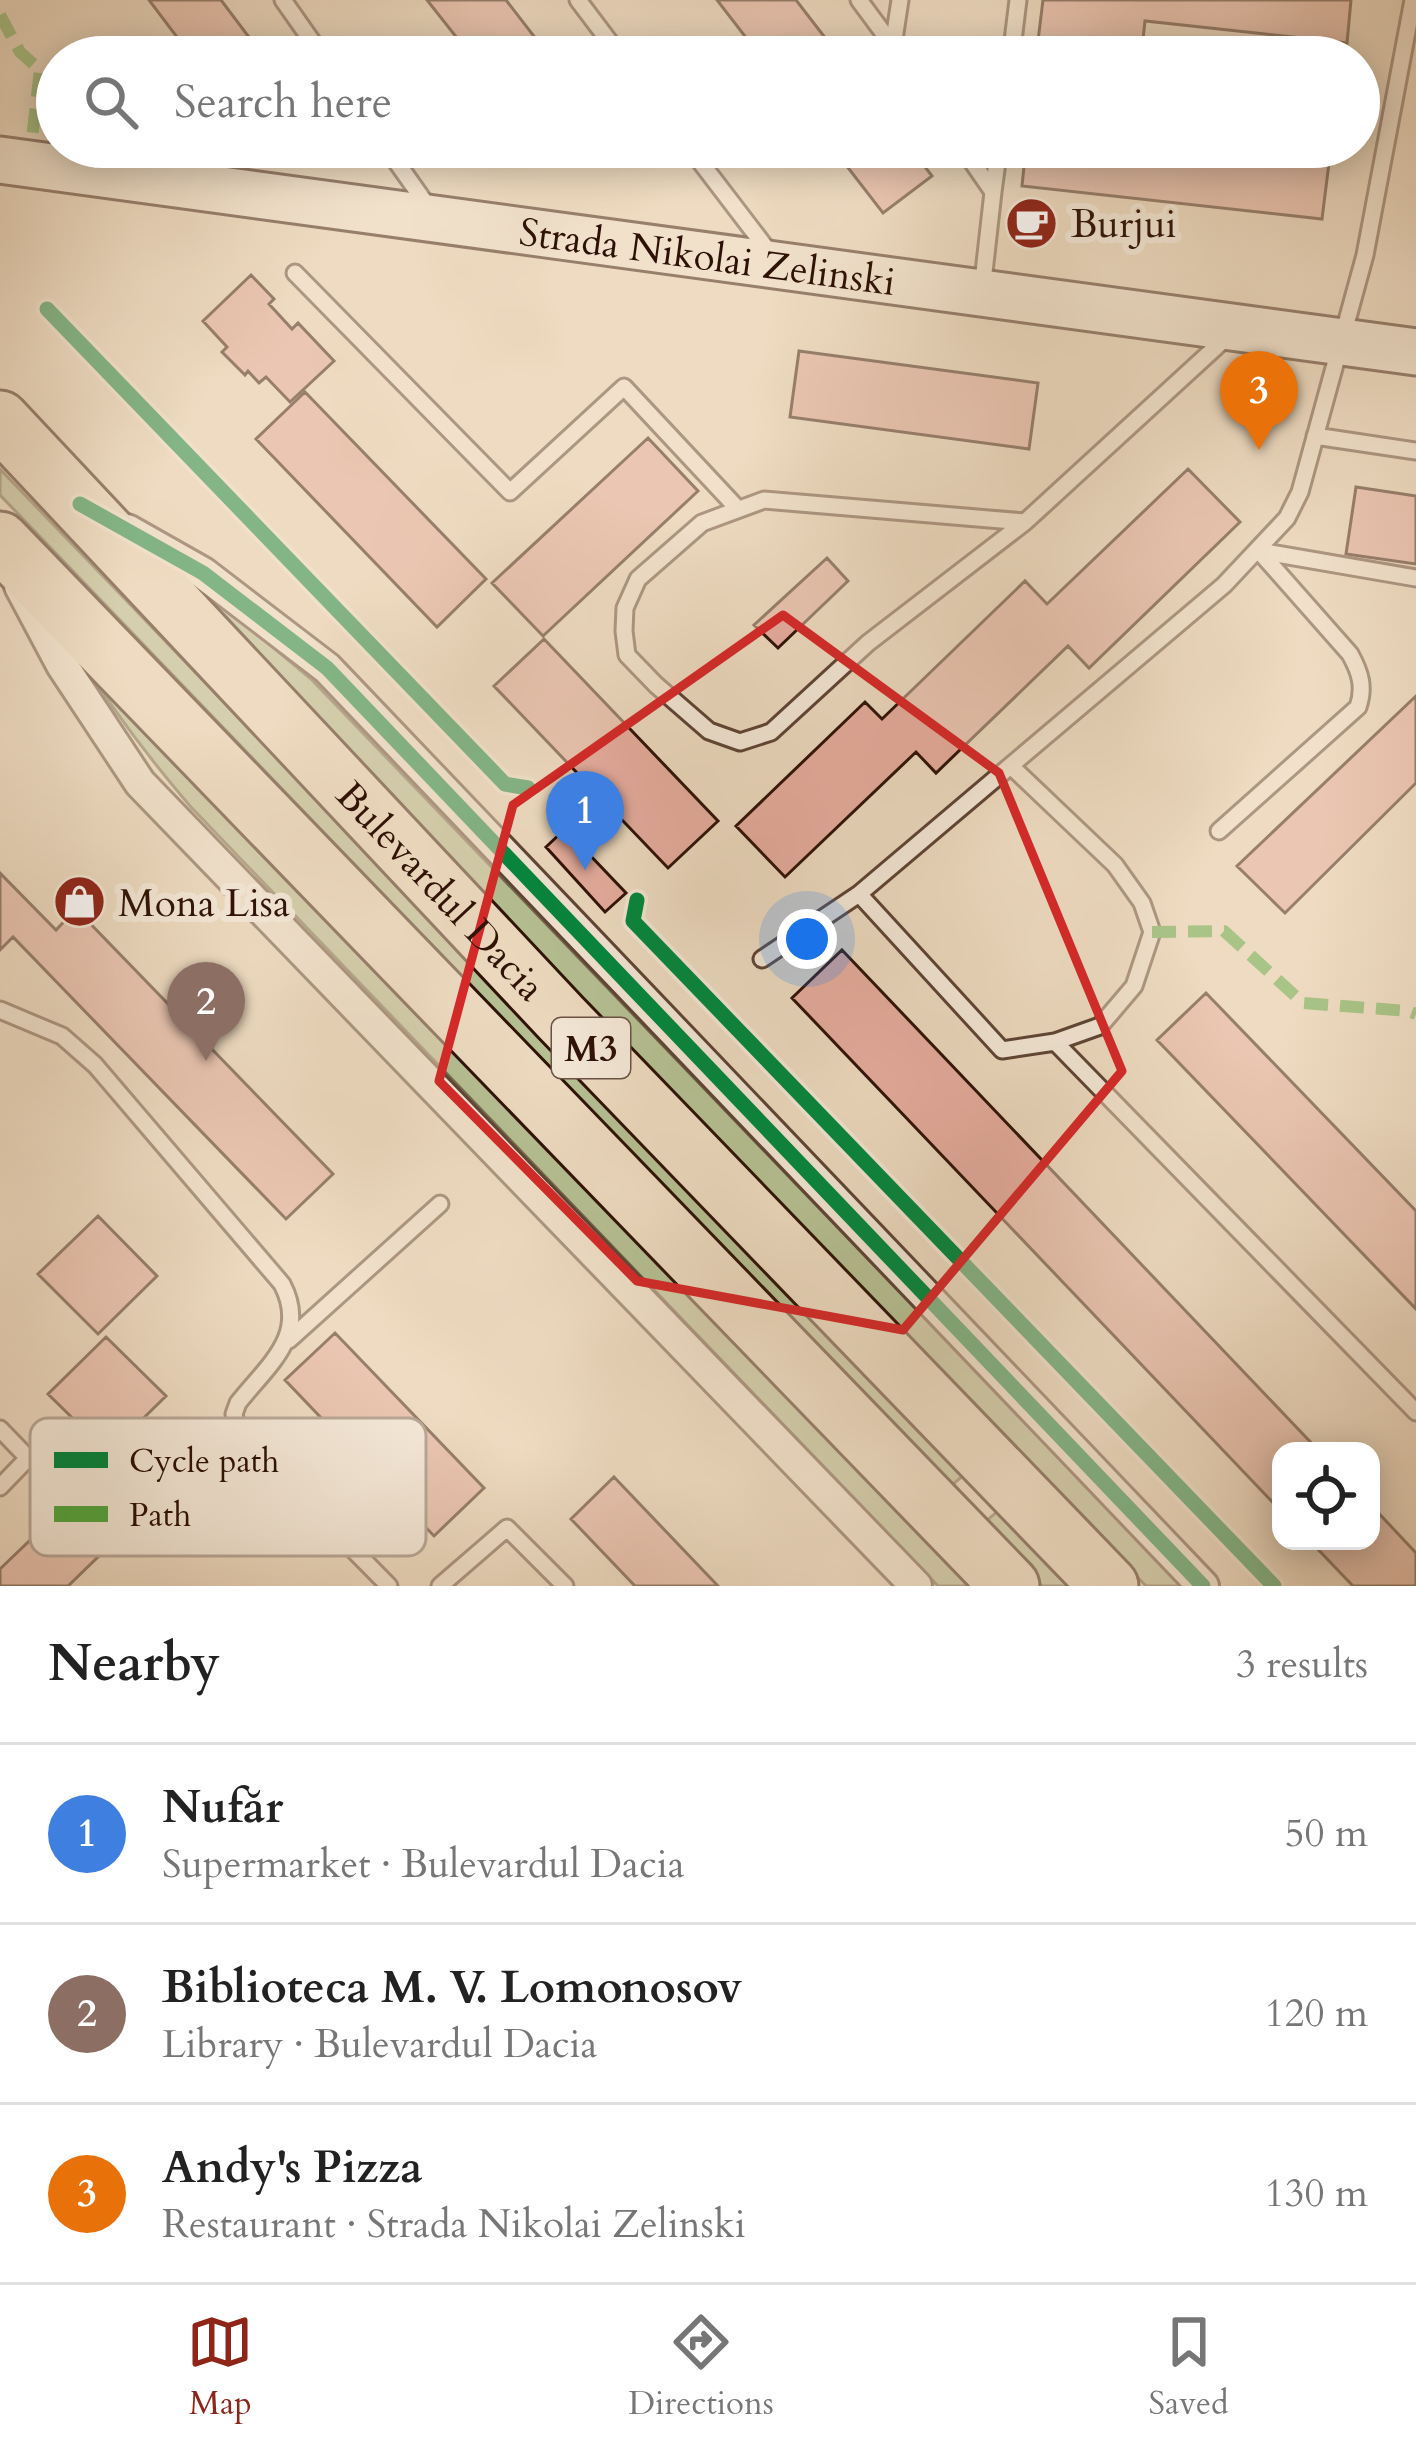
<!DOCTYPE html>
<meta charset="utf-8">
<style>
:root{--surface:#fff;--page:#f6f6f6;--text:#222;--muted:#767676;--line:#e0e0e0;--accent:#8f2418}
body{margin:0;font-family:Cardo,serif;background:var(--page);color:var(--text)}
.controls{position:absolute;right:36px;bottom:36px;display:grid;overflow:hidden;border-radius:24px;box-shadow:0 6px 30px #0003}
.controls button{width:108px;height:108px;display:grid;place-items:center;padding:0;border:0;border-bottom:3px solid var(--line);background:var(--surface);color:var(--text);font:60px sans-serif}
.you{position:absolute;left:807px;top:939px;width:42px;height:42px;margin:-30px;border:9px solid #fff;border-radius:50%;background:#1a73e8;box-shadow:0 0 0 18px #1a73e833}
.badge{display:grid;place-items:center;width:78px;height:78px;border-radius:50%;background:var(--accent);color:#fff;font-size:39px;font-weight:700}
.pin{position:absolute;translate:-50% -99px;filter:drop-shadow(0 3px 6px #0008)}
.pin::after{content:'';position:absolute;top:63px;width:42px;height:36px;background:inherit;clip-path:polygon(0 0,100% 0,50% 100%)}
.list{margin:0;padding:0;list-style:none}
h2{display:flex;justify-content:space-between;align-items:center;height:156px;margin:0;padding:0 48px;font-size:51px}
h2 small{font-size:39px;font-weight:400;color:var(--muted)}
.list li{display:grid;grid-template-columns:78px 1fr auto;gap:36px;align-items:center;box-sizing:border-box;height:180px;padding:0 48px;border-top:3px solid var(--line)}
.list b{display:block;font-size:45px;white-space:nowrap}
.list p{margin:0;font-size:39px;white-space:nowrap;color:var(--muted)}
.list em{font-size:39px;font-style:normal;color:var(--muted)}
.icon{flex:none;width:66px;height:66px;fill:none;stroke:currentColor;stroke-width:2;stroke-linecap:round;stroke-linejoin:round}
.map{position:relative;flex:none;width:1416px;height:1586px;overflow:hidden}
.search{position:absolute;background:var(--surface);box-shadow:0 6px 30px #0003;left:36px;right:36px;top:36px;height:132px;display:flex;align-items:center;gap:30px;box-sizing:border-box;padding:0 42px;border-radius:66px;color:var(--muted);font-size:45px}
.sheet{height:696px;background:var(--surface)}
nav{display:flex;justify-content:space-around;align-items:center;box-sizing:border-box;height:168px;border-top:3px solid var(--line);background:var(--surface);font-size:33px;color:var(--muted)}
nav a{display:grid;justify-items:center;gap:6px}
nav .on{color:var(--accent)}
.map>svg:first-child{display:block}
</style>
<div class="map">
<svg width="1416" height="1586" viewBox="0 0 1416 1586">
<rect width="100%" height="100%" fill="#eedbc1"/>
<filter id="stains"><feTurbulence type="fractalNoise" baseFrequency=".00167" numOctaves="4"/><feColorMatrix values="0 0 0 0 .2 0 0 0 0 .09 0 0 0 0 .02 0 0 0 .5 -.17"/></filter>
<radialGradient id="worn" r=".72"><stop offset=".6" stop-color="#630" stop-opacity="0"/><stop offset="1" stop-color="#630" stop-opacity=".3"/></radialGradient>
<path fill="#b6c194" stroke="#72694d" stroke-width="3" d="M0,469L965,1474L951,1486L0,495Z
M197,584L311,679L1182,1586H1146L192,592V587Z
M78,654L972,1586H938L190,806C149,758 111,708 78,654Z
M1000,1509L1073,1586H1042L983,1524Z"/>
<path fill="#e6ad9f" stroke="#2e1106" stroke-width="3" d="M149,0H221L264,57H192Z
M427,0H506L550,57H472Z
M717,0H796L840,57H761Z
M1043,0H1351L1347,43L1145,21L1141,57H1036Z
M832,147H910L932,176L883,213Z
M1026,147H1331L1322,219L1022,186Z
M251,275L274,299L269,304L292,329L298,323L334,361L290,402L266,377L259,383L248,371L245,375L222,352L227,347L203,321Z
M799,351L1038,383L1029,449L790,417Z
M305,392L486,579L437,627L256,439Z
M648,438L698,491L543,636L492,583Z
M1188,469L1240,522L1089,668L1068,646L936,773L916,752L785,877L736,826L865,702L882,719L1025,581L1047,604Z
M1356,487L1416,496V564L1346,554Z
M827,558L848,581L778,648L754,625Z
M544,639L718,821L668,868L494,686Z
M1416,696V783L1285,913L1237,866Z
M565,829L626,893L605,912L546,847Z
M0,873L56,930L76,909L333,1174L286,1219L13,937L0,950Z
M842,950L1319,1451H1281V1511L792,998Z
M1206,993L1416,1211V1309L1157,1040Z
M98,1216L157,1276L98,1334L38,1274Z
M335,1333L484,1488L434,1536L285,1380Z
M106,1337L166,1396L108,1453L48,1394Z
M121,1453L162,1495L68,1586H0V1569Z
M614,1477L718,1586H635L571,1519Z
M1371,1505L1416,1553V1586H1353L1310,1541H1371Z"/>
<g fill="none" stroke-linecap="round" stroke-linejoin="round">
<defs>
<path id="lane" d="M283,0L323,57
M578,0L621,57
M859,0L893,46L900,0
M1011,57L1018,0
M386,147L429,208
M689,147L773,257
M962,147L993,192L982,290
M993,192L999,147
M295,273L510,492L624,387L738,509
M1315,436L1416,451
M1025,522L764,500L702,523L638,579L625,608L624,631L627,655L656,685L709,731L740,742L771,732L868,643L1025,522L1228,336
M1259,551L1416,578
M1219,831L1358,707C1365,687 1360,672 1350,654L1259,551
M859,894L1002,1050L1055,1042L1100,1026L1134,986L1152,932L1142,903L1115,865L1012,767
M762,959L859,894L1224,585L1287,518L1300,492L1365,255L1413,0
M0,1010L62,1036L95,1065L282,1284C309,1335 268,1365 238,1403L234,1414L237,1428L258,1453L389,1586
M1055,1042L1416,1412
M289,1340L440,1204
M0,1429L28,1458L0,1487
M440,1586L507,1528L565,1586"/>
<path id="street" d="M127,530L203,573L327,668L1203,1586
M20,586L62,665L140,783L916,1586"/>
<g id="secondary">
<path id="s1" d="M0,160L1416,352"/>
</g>
<g id="highway">
<path id="s2" d="M0,420L561,1018L1109,1586"/>
<path d="M0,541L1010,1586"/>
</g>
</defs>
<use href="#lane" stroke="#5e4435" stroke-width="21"/>
<use href="#street" stroke="#5e4435" stroke-width="36"/>
<use href="#secondary" stroke="#2e1106" stroke-width="51"/>
<use href="#highway" stroke="#2e1106" stroke-width="63"/>
<use href="#lane" stroke="#f4e8d7" stroke-width="15"/>
<use href="#street" stroke="#f4e8d7" stroke-width="30"/>
<use href="#secondary" stroke="#f4e8d7" stroke-width="45"/>
<use href="#highway" stroke="#eedbc1" stroke-width="57"/>
<path stroke="#54a840" stroke-width="12" stroke-dasharray="24 12" stroke-linecap="butt" d="M0,15L20,52L40,70L32,138
M1152,932L1224,931L1303,1003L1408,1011L1416,1014"/>
<defs>
<path id="cycleway" d="M47,309L505,784L528,788
M80,504L203,573L327,668L1203,1586
M637,900L633,921L1274,1586"/>
</defs>
<use href="#cycleway" stroke="#f4e8d7" stroke-width="22"/>
<use href="#cycleway" stroke="#00873e" stroke-width="15"/>
</g>
<path d="M0 0H1416V1586H0ZM783,615L999,773L1122,1071L903,1330L637,1281L439,1081L513,805Z" fill="#eedbc1" fill-opacity=".55" fill-rule="evenodd"/>
<path fill="none" stroke="#d62828" stroke-width="9" stroke-linejoin="round" d="M783,615L999,773L1122,1071L903,1330L637,1281L439,1081L513,805Z"/>
<defs>
<symbol id="cafe-disc" viewBox="-11 -11 22 22"><circle r="9.5" fill="#8f2418" stroke="#f4e8d7"/><path d="M-5.5-4.5H6V0H3Q3 3.5 0 3.5H-2.5Q-5.5 3.5-5.5 0ZM3-3.2v2h1.7v-2ZM-6 4.5H4V6H-6Z" fill="#fff"/></symbol>
<symbol id="shop-disc" viewBox="-11 -11 22 22"><circle r="9.5" fill="#8f2418" stroke="#f4e8d7"/><path d="M-5-2.5h2.3a2.7 3.5 0 0 1 5.4 0H5L5.5 6h-11ZM-1.5-2.5h3a1.5 2.3 0 0 0-3 0Z" fill="#fff"/></symbol>
</defs>
<g fill-rule="evenodd">
<use href="#cafe-disc" x="1002" y="194" width="59" height="59"/>
<use href="#shop-disc" x="50" y="872" width="59" height="59"/>
</g>
<g text-anchor="middle" stroke-width="12" stroke-linejoin="round" paint-order="stroke">
<rect fill="#f4e8d7" stroke="#695245" stroke-width="3" x="552" y="1018" width="78" height="60" rx="9"/>
<g font-size="36" font-weight="bold" fill="#2e1106">
<text x="591" y="1061">M3</text>
</g>
<g font-size="39" fill="#2e1106" stroke="#f4e8d7" text-anchor="start">
<text x="1071" y="237">Burjui</text>
<text x="118" y="916">Mona Lisa</text>
</g>
<g font-size="39" fill="#2e1106" stroke="#f4e8d7">
<text dy="14" stroke="none"><textPath href="#s1" startOffset="714">Strada Nikolai Zelinski</textPath></text>
<text dy="14" stroke="none"><textPath href="#s2" startOffset="645">Bulevardul Dacia</textPath></text>
</g>
</g>
<rect x="30" y="1418" width="396" height="138" rx="18" fill="#f4e8d7" stroke="#b9a898" stroke-width="3"/>
<rect x="54" y="1452" width="54" height="16" fill="#00873e"/>
<rect x="54" y="1506" width="54" height="16" fill="#54a840"/>
<g font-size="33" fill="#2e1106">
<text x="129" y="1472">Cycle path</text>
<text x="129" y="1526">Path</text>
</g>
<rect width="100%" height="100%" filter="url(#stains)"/>
<rect width="100%" height="100%" fill="url(#worn)"/>
</svg>
<div class="controls">
<button><svg class="icon" aria-label="locate" viewBox="0 0 24 24"><circle cx="12" cy="12" r="6"/><path d="M12 2v4M12 18v4M2 12h4M18 12h4"/></svg></button>
</div>
<div class="you"></div>
<div class="pin badge" style="left:585px;top:870px;background:#3f7fe0">1</div>
<div class="pin badge" style="left:206px;top:1061px;background:#8d6e63">2</div>
<div class="pin badge" style="left:1259px;top:450px;background:#e8710a">3</div>
<div class="search"><svg class="icon" aria-label="search" viewBox="0 0 24 24"><circle cx="10" cy="10" r="6"/><path d="M15 15l6 6"/></svg>Search here</div>
</div>
<section class="sheet">
<h2>Nearby<small>3 results</small></h2>
<ul class="list">
<li><span class="badge" style="background:#3f7fe0">1</span><div><b>Nufăr</b><p>Supermarket · Bulevardul Dacia</p></div><em>50 m</em></li>
<li><span class="badge" style="background:#8d6e63">2</span><div><b>Biblioteca M. V. Lomonosov</b><p>Library · Bulevardul Dacia</p></div><em>120 m</em></li>
<li><span class="badge" style="background:#e8710a">3</span><div><b>Andy's Pizza</b><p>Restaurant · Strada Nikolai Zelinski</p></div><em>130 m</em></li>
</ul>
</section>
<nav>
<a class="on"><svg class="icon" aria-label="map" viewBox="0 0 24 24"><path d="M3 6l6-2 6 2 6-2v14l-6 2-6-2-6 2zM9 4v14M15 6v14"/></svg>Map</a>
<a><svg class="icon" aria-label="directions" viewBox="0 0 24 24"><path d="M12 3l9 9-9 9-9-9zM9 14v-3h6M13 9l2 2-2 2"/></svg>Directions</a>
<a><svg class="icon" aria-label="saved" viewBox="0 0 24 24"><path d="M7 4h10v16l-5-4-5 4z"/></svg>Saved</a>
</nav>
